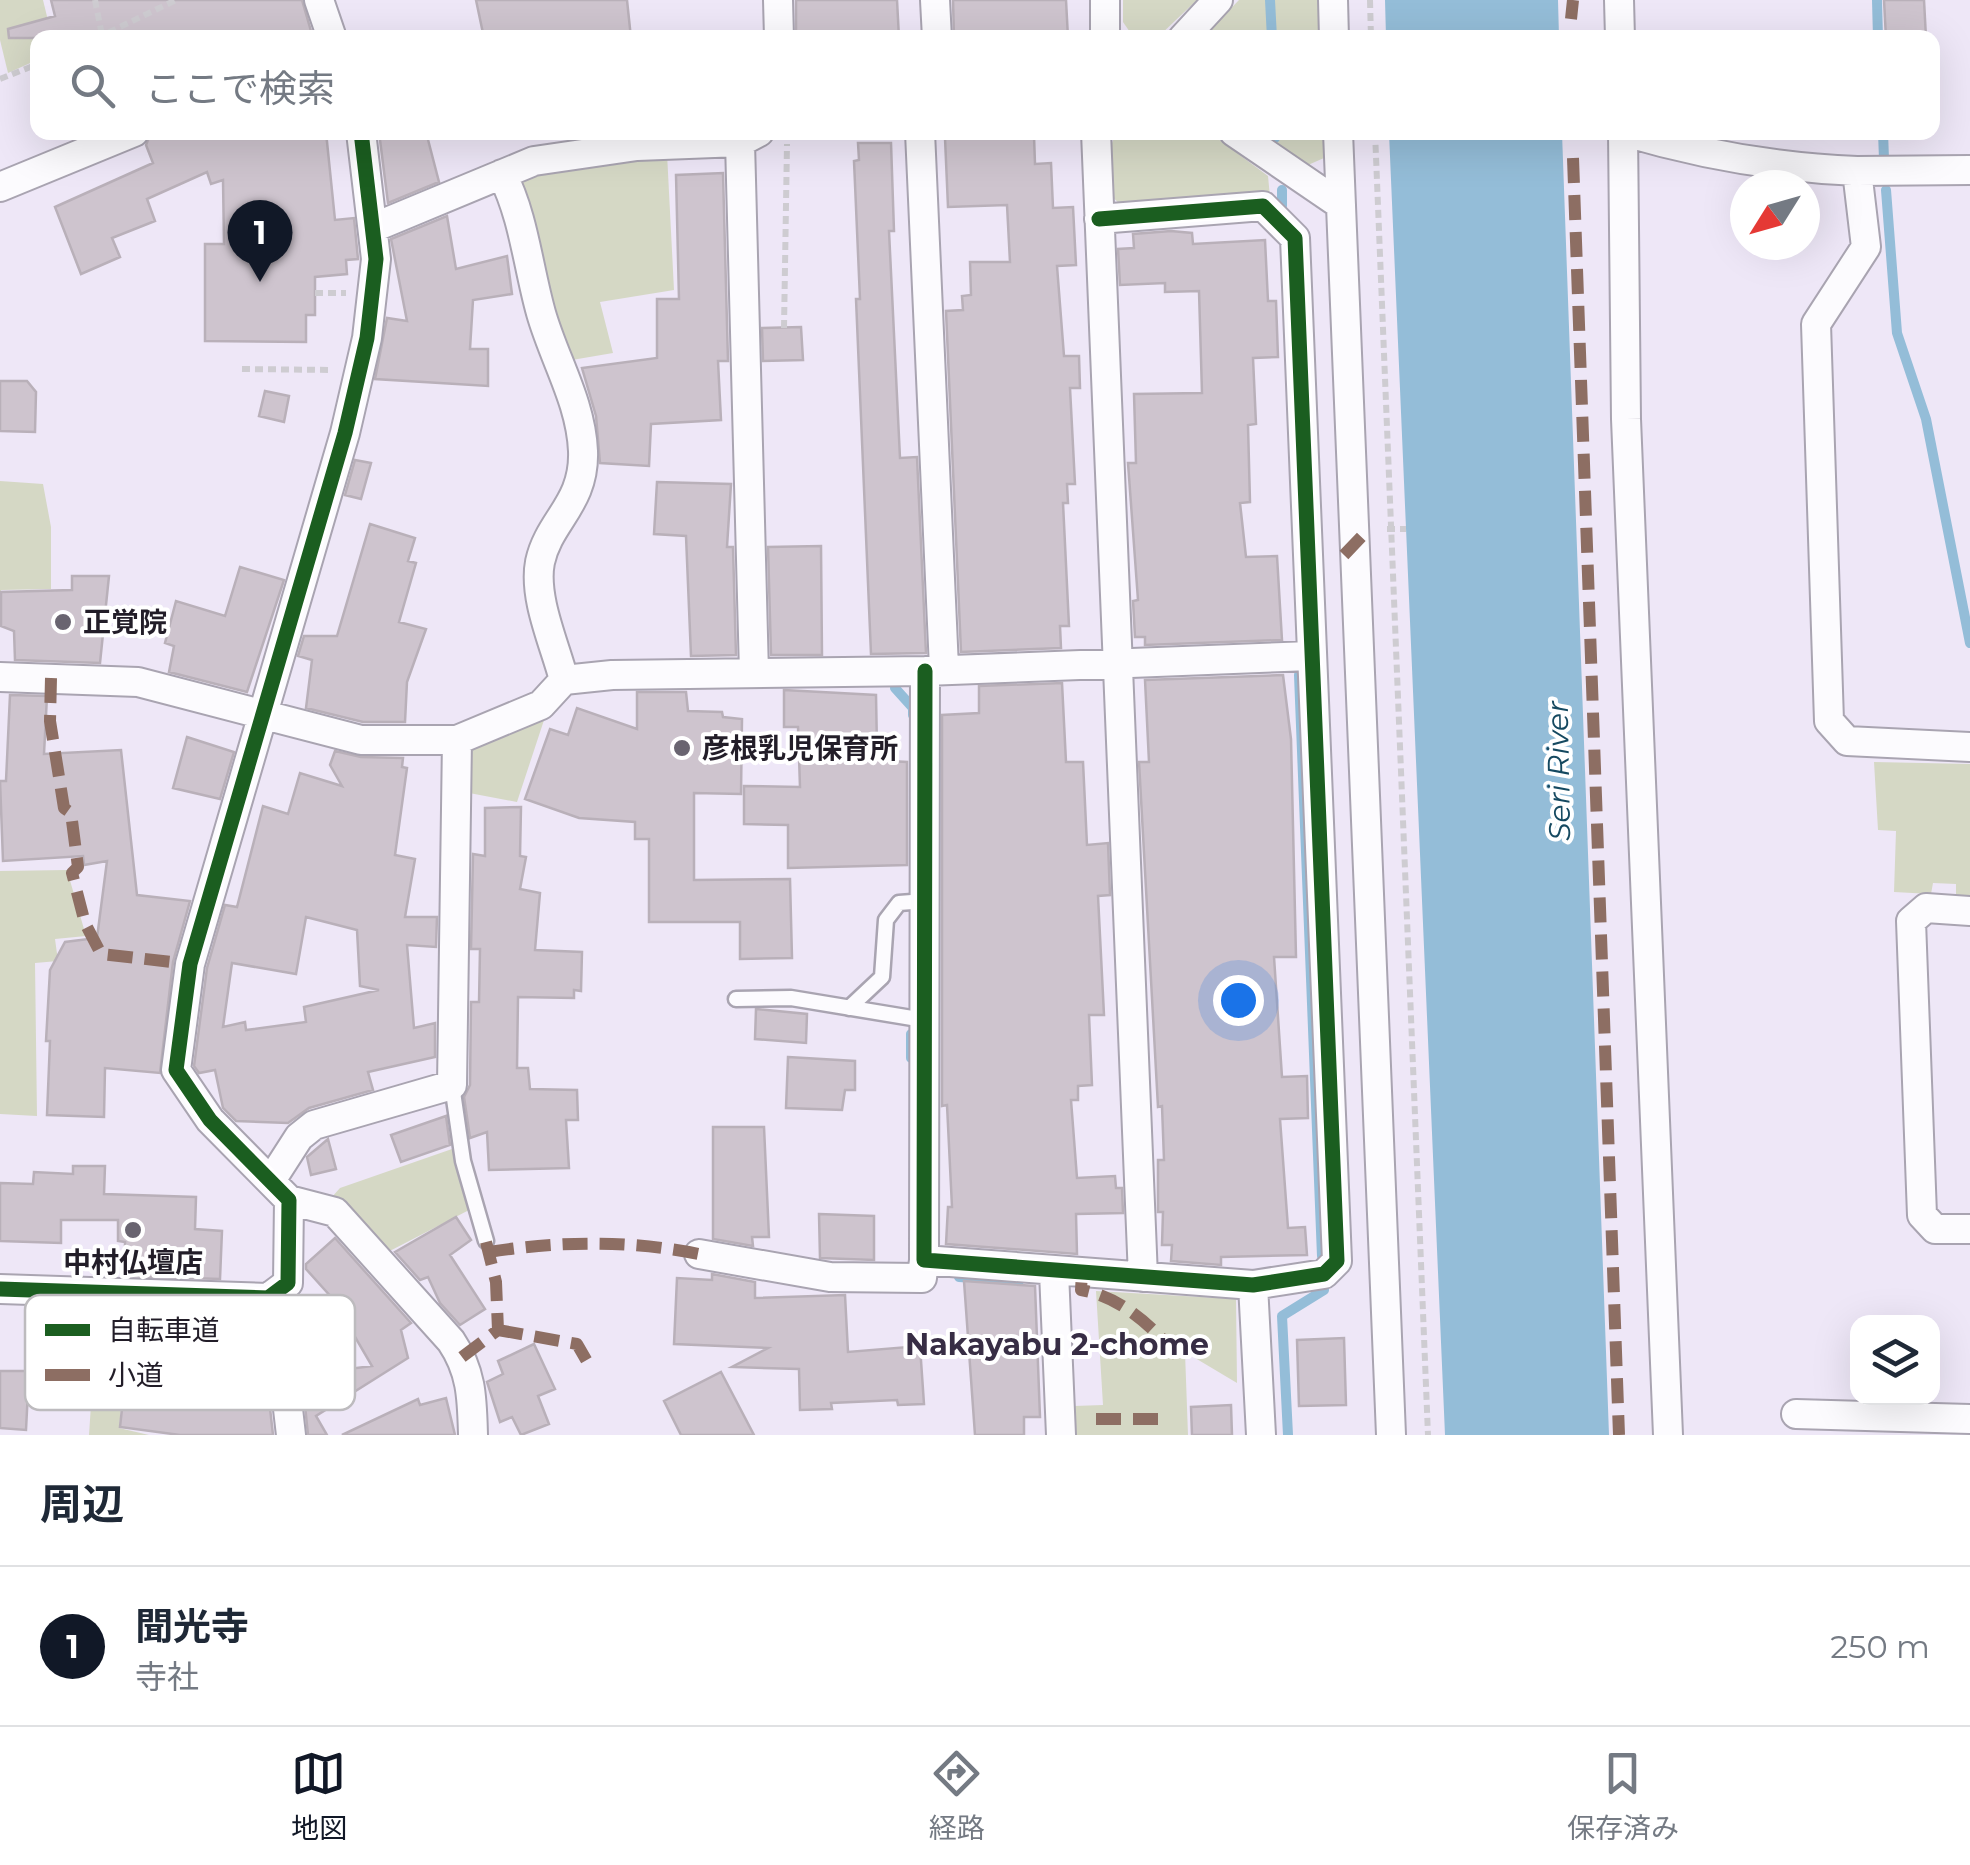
<!DOCTYPE html>
<html lang="ja">
<meta charset="utf-8">
<style>
:root{--surface:#fff;--page:#f2f2f3;--text:#1f2937;--muted:#747a83;--line:#e0e1e3;--accent:#111827}
body{margin:0;font-family:Montserrat,"Noto Sans JP",sans-serif;background:var(--page);color:var(--text)}
.controls{position:absolute;right:30px;bottom:30px;display:grid;overflow:hidden;border-radius:20px;box-shadow:0 10px 40px #0002}
.controls button{width:90px;height:90px;display:grid;place-items:center;padding:0;border:0;border-bottom:2px solid var(--line);background:var(--surface);color:var(--text);font:50px sans-serif}
.compass{position:absolute;left:1730px;top:170px;width:90px;height:90px;border-radius:50%;background:var(--surface);box-shadow:0 10px 40px #0002;rotate:233deg}
.you{position:absolute;left:1238px;top:1000px;width:35px;height:35px;margin:-25px;border:8px solid #fff;border-radius:50%;background:#1a73e8;box-shadow:0 0 0 15px #1a73e833}
.badge{display:grid;place-items:center;width:65px;height:65px;border-radius:50%;background:var(--accent);color:#fff;font-size:32px;font-weight:700}
.pin{position:absolute;translate:-50% -82px;filter:drop-shadow(0 2px 5px #0008)}
.pin::after{content:'';position:absolute;top:52px;width:35px;height:30px;background:inherit;clip-path:polygon(0 0,100% 0,50% 100%)}
.list{margin:0;padding:0;list-style:none}
h2{display:flex;justify-content:space-between;align-items:center;height:130px;margin:0;padding:0 40px;font-size:42px}
h2 small{font-size:32px;font-weight:400;color:var(--muted)}
.list li{display:grid;grid-template-columns:65px 1fr auto;gap:30px;align-items:center;box-sizing:border-box;height:160px;padding:0 40px;border-top:2px solid var(--line)}
.list b{display:block;font-size:38px;white-space:nowrap}
.list p{margin:0;font-size:32px;white-space:nowrap;color:var(--muted)}
.list em{font-size:32px;font-style:normal;color:var(--muted)}
.icon{flex:none;width:55px;height:55px;fill:none;stroke:currentColor;stroke-width:2;stroke-linecap:round;stroke-linejoin:round}
.map{position:relative;flex:none;width:1970px;height:1435px;overflow:hidden}
.search{position:absolute;background:var(--surface);box-shadow:0 10px 40px #0002;left:30px;right:30px;top:30px;height:110px;display:flex;align-items:center;gap:25px;box-sizing:border-box;padding:0 35px;border-radius:20px;color:var(--muted);font-size:38px}
.sheet{height:290px;background:var(--surface)}
nav{display:flex;justify-content:space-around;align-items:center;box-sizing:border-box;height:140px;border-top:2px solid var(--line);background:var(--surface);font-size:28px;color:var(--muted)}
nav a{display:grid;justify-items:center;gap:5px}
nav .on{color:var(--accent)}
.map>svg:first-child{display:block}
</style>
<div class="map">
<svg width="1970" height="1435" viewBox="0 0 1970 1435">
<rect width="100%" height="100%" fill="#eee7f7"/>
<path fill="#d5d8c5" d="M0,0H43L52,37L38,38L37,60L8,73L0,40Z
M1123,0H1197L1158,37L1134,38L1123,22Z
M1239,0H1319L1320,37L1202,38Z
M1116,133H1210L1268,176L1270,197L1120,204L1110,195L1106,158Z
M1260,133H1324V158L1308,165Z
M667,153L674,290L600,302L613,353L566,361L513,178Z
M0,481L43,484L51,527V589L1,590L0,616Z
M547,711L517,802L464,792L463,743Z
M1874,762L1970,764V896L1956,895V884L1933,883L1931,894L1894,892L1896,831L1878,830Z
M67,870L86,936L55,939L58,961L35,963L37,1116L0,1114V871Z
M452,1149L471,1209L382,1255L331,1198L340,1188Z
M1096,1291L1236,1299L1237,1383L1185,1352L1188,1435H1076L1074,1406L1103,1405Z
M96,1329H129L119,1428L149,1435H89Z"/>
<path fill="#94bdd8" d="M1385,0H1558L1559,37H1386Z
M1389,133H1562L1609,1435H1445Z"/>
<g fill="none" stroke-linecap="round" stroke-linejoin="round">
<path stroke="#94bdd8" stroke-width="10" d="M1270,0L1272,38
M1877,0L1878,38
M1275,132V138
M1883,132L1884,159
M1886,190L1897,333L1926,419L1970,643
M1282,206V190
M1299,675L1322,1256
M895,688L913,708V715
M911,1034V1058
M959,1277L1019,1281
M1288,1435L1282,1316L1324,1290"/>
</g>
<path fill="#cec4ce" stroke="#b9b0b9" stroke-width="2.5" fill-rule="evenodd" d="M51,0H302L313,38H9L8,29L55,16Z
M476,0H627L631,38H484Z
M796,0H897L899,38H796Z
M953,0H1066L1068,38H954Z
M1884,0H1924L1926,38H1886Z
M151,132H326L335,220L354,218L358,259L346,260L347,274L315,277V315H306V342L205,341V244H224L223,180L211,184L207,172L147,199L155,221L112,238L120,257L81,274L55,207L153,163L146,145Z
M379,132H426L439,182L388,203Z
M1034,136L1035,164L1051,163L1053,208L1073,207L1076,265L1057,266L1064,356H1079L1080,388H1070L1075,484H1067L1068,503H1063L1069,626H1060L1061,648L961,652L946,311L963,310L962,296L971,295L970,262H1010L1007,205L948,207L945,138Z
M858,143H891L894,231H889L900,458L917,457L926,653L871,654L856,299H860L854,161L859,160Z
M723,173L728,361H718L721,420L651,424L649,466L600,463L596,416L582,368L657,358V299H679L676,175Z
M447,216L456,269L507,256L512,294L473,300L470,349H488V386L375,379L387,318L407,321L391,239Z
M1171,231L1192,233L1193,244L1265,240L1268,301H1276L1278,357L1253,358L1256,424L1248,425L1250,502L1240,503L1246,557L1277,556L1282,640L1145,645V637H1135L1133,601L1138,600L1128,463H1136L1134,394L1202,393L1199,291L1165,292V283L1120,285L1118,249L1134,248L1133,234Z
M801,327L803,360L763,361L762,328Z
M0,381H27L36,392L35,432L0,431Z
M265,391L289,396L284,422L259,416Z
M355,460L371,463L361,499L345,495Z
M657,482L731,484L727,547H733L736,655L691,656L686,536L654,534Z
M370,524L415,538L408,561L416,563L399,622L426,629L407,682L405,722H363L306,708L312,660L298,656L304,636H337Z
M821,546L822,655H771L768,547Z
M240,567L284,580L247,692L169,672L174,646L165,643L176,601L225,616Z
M72,576H109L100,663L15,660L14,631L1,626V592L72,590Z
M1283,675L1291,739L1296,957H1274L1282,1077L1307,1076L1308,1118L1280,1119L1288,1228L1305,1227L1307,1255L1221,1257V1265L1171,1261L1172,1245H1162L1163,1212H1158V1160H1164L1162,1106L1158,1107L1139,762H1149L1145,680Z
M1062,683L1066,762H1083L1087,845L1108,843L1110,895L1098,896L1104,1015H1089L1092,1085L1078,1086V1100H1071L1077,1178L1115,1176L1116,1188H1122L1123,1213L1076,1214L1077,1254L946,1244L948,1207H952L947,1105L942,1106V715L979,713V686Z
M784,690L876,695L877,748L890,747V761L907,762V865L788,868V825L744,824V786L800,787L798,727H784Z
M637,692H686L688,711L722,712L723,717L742,719L741,794L694,793V880L790,879L792,958L740,959V922H649V839H635V822L579,818L525,799L550,729L568,735L577,708L637,729Z
M10,695L47,696L44,754L121,750L137,895L190,901L173,962L160,1073L105,1068L104,1117L47,1115L50,1041H46L50,970L65,942L97,938L107,861L84,865L83,856L3,861L0,781H6Z
M187,737L234,752L220,799L173,788Z
M335,751L361,757L403,758L402,767L407,768L395,855L415,859L405,917H437L436,947L407,945L414,1028L435,1023V1057L368,1072L373,1090L309,1108L288,1123L236,1121L223,1108L215,1070L199,1073L194,1066L207,968L225,905L237,907L263,806L288,814L300,773L342,786L330,765ZM306,917L357,930L360,986L379,990L304,1007L306,1022L246,1030L245,1022L223,1027L232,963L296,974Z
M521,807L520,856L526,857L520,889L540,893L535,950L582,952L581,991L574,990V998L518,997L517,1068H528L530,1089L577,1090L578,1120H566L569,1168L489,1170L487,1132L470,1138L464,1097L470,1085L471,1002H479L480,949H471L473,854L485,856V808Z
M756,1009L807,1014L806,1043L755,1039Z
M788,1057L855,1061V1090H845L842,1110L786,1108Z
M446,1116L450,1145L401,1162L391,1135Z
M713,1127H764L769,1237H752L753,1246L713,1239Z
M328,1139L336,1169L311,1175L307,1157Z
M73,1166H105L104,1194L196,1197L195,1229L222,1231L220,1279L125,1276V1242L118,1241V1220H61V1243L0,1241V1183L33,1184L34,1172L73,1174Z
M819,1214L874,1216V1260L820,1258Z
M456,1217L471,1240L450,1255L485,1309L460,1325L440,1303L428,1277L420,1280L395,1252Z
M335,1238L411,1323L401,1330L408,1358L316,1416L327,1435H308L302,1375L372,1366L333,1299L306,1269V1264Z
M712,1274L755,1282V1298L845,1295L848,1352L920,1346L924,1404L898,1405L897,1400L831,1403L832,1409L800,1410L799,1369L732,1367L768,1348L674,1344L677,1278L712,1280Z
M964,1281L1035,1286L1040,1417H1024V1435H975Z
M205,1313L260,1319L273,1435H180L120,1427L130,1336L205,1344Z
M1344,1338L1346,1405L1299,1406L1297,1340Z
M534,1344L555,1389L538,1396L549,1424L521,1435L512,1417L500,1422L487,1382L503,1374L498,1361Z
M0,1371H29L26,1430L0,1428Z
M721,1372L754,1435H681L664,1401Z
M446,1398L455,1435H342L418,1399L420,1405Z
M1231,1405L1232,1435H1192L1191,1407Z"/>
<g fill="none" stroke-linecap="round" stroke-linejoin="round">
<defs>
<path id="lane" d="M736,999L791,998L924,1020
M849,1008L882,977L886,920L899,903L925,901
M452,1085L463,1161L486,1241"/>
<path id="street" d="M319,0L332,38
M778,0L779,38
M935,0L937,38
M1105,0V38
M1333,0L1334,38
M1619,0L1620,38
M1183,38L1218,0
M920,132L944,668
M1096,132L1143,1277
M1234,132L1341,205
M1338,132L1391,1435
M1623,132L1626,419L1668,1435
M1625,132C1703,155 1776,168 1857,171L1866,247L1816,324L1829,721L1847,741L1970,747
M740,142L754,673
M1857,171L1970,170
M502,174C524,217 528,267 541,313C554,359 581,402 583,451C585,504 549,520 540,562C533,598 555,645 564,680
M0,187L134,132
M375,227L534,161L637,146L740,142L759,132
M925,671L924,1260L1253,1285L1324,1274L1337,1261L1295,238L1263,206L1099,219
M0,677L138,682L361,740H457L541,705L564,680L612,675L925,671L1311,656
M1970,911L1926,908L1911,921L1922,1215L1935,1229H1970
M272,1179L299,1137L314,1125L452,1085L457,740
M289,1200L335,1212L451,1341C472,1372 472,1399 473,1435
M699,1254L830,1277L922,1278L924,1260
M1054,1272L1061,1435
M1253,1285L1261,1435
M0,1289L268,1298L288,1283L289,1200L210,1120L176,1070L190,964L345,433L367,338L376,259L361,132
M268,1298L277,1313L291,1435
M1796,1414L1970,1419"/>
</defs>
<use href="#lane" stroke="#a9a4b1" stroke-width="19"/>
<use href="#street" stroke="#a9a4b1" stroke-width="32"/>
<path stroke="#ceccd1" stroke-width="6" stroke-dasharray="8 5" stroke-linecap="butt" d="M95,0L102,35
M1370,0L1371,38
M97,38L176,0
M0,79L38,64
M1375,132L1428,1435
M315,293H346
M784,328L787,144
M242,369L333,370
M1387,529H1406"/>
<use href="#lane" stroke="#fcfbfe" stroke-width="14"/>
<use href="#street" stroke="#fcfbfe" stroke-width="28"/>
<path stroke="#8d6e63" stroke-width="12" stroke-dasharray="25 12" stroke-linecap="butt" d="M1571,19L1573,0
M1573,158L1619,1435
M1344,555L1366,532
M51,678L50,721L64,808L71,813L78,867L72,873L85,923L101,954L190,964
M489,1252C560,1241 629,1240 699,1254
M1082,1273L1081,1290C1123,1297 1156,1330 1182,1361
M498,1330L577,1344L592,1370
M462,1357L498,1330L496,1282L486,1242
M1096,1419H1162"/>
<defs>
<path id="cycleway" d="M925,671L924,1260L1253,1285L1324,1274L1337,1261L1295,238L1263,206L1099,219
M0,1289L268,1298L288,1283L289,1200L210,1120L176,1070L190,964L345,433L367,338L376,259L361,132"/>
</defs>
<use href="#cycleway" stroke="#fff" stroke-width="21"/>
<use href="#cycleway" stroke="#1b5e20" stroke-width="15"/>
</g>
<g fill="#696470" stroke="#fff" stroke-width="4">
<circle cx="63" cy="622" r="10"/>
<circle cx="682" cy="748" r="10"/>
<circle cx="133" cy="1230" r="10"/>
</g>
<g text-anchor="middle" stroke-width="8" stroke-linejoin="round" paint-order="stroke">
<g font-size="28" font-weight="bold" fill="#221d28" stroke="#fff" text-anchor="start">
<text x="83" y="632">正覚院</text>
<text x="702" y="758">彦根乳児保育所</text>
<text x="133" y="1272" text-anchor="middle">中村仏壇店</text>
</g>
<g font-size="30" font-style="italic" fill="#154960" stroke="#fff">
<text transform="translate(1559 771) rotate(-91)" y="10">Seri River</text>
</g>
<g font-size="30" font-weight="bold" fill="#372d44" stroke="#fff">
<text x="1057" y="1355">Nakayabu 2-chome</text>
</g>
</g>
<rect x="25" y="1295" width="330" height="115" rx="15" fill="#fff" stroke="#bdbbbe" stroke-width="2.5"/>
<rect x="45" y="1324" width="45" height="12" fill="#1b5e20"/>
<rect x="45" y="1369" width="45" height="12" fill="#8d6e63"/>
<g font-size="28" fill="#221d28">
<text x="108" y="1340">自転車道</text>
<text x="108" y="1385">小道</text>
</g>
</svg>
<div class="controls">
<button><svg class="icon" aria-label="layers" viewBox="0 0 24 24"><path d="M12 4l9 5-9 5-9-5zM3 14l9 5 9-5"/></svg></button>
</div>
<svg class="compass" viewBox="-18 -18 36 36"><path d="M0-13l5 13h-10z" fill="#e53935"/><path d="M0 13l5-13h-10z" fill="#747a83"/></svg>
<div class="you"></div>
<div class="pin badge" style="left:260px;top:282px">1</div>
<div class="search"><svg class="icon" aria-label="search" viewBox="0 0 24 24"><circle cx="10" cy="10" r="6"/><path d="M15 15l6 6"/></svg>ここで検索</div>
</div>
<section class="sheet">
<h2>周辺<small></small></h2>
<ul class="list">
<li><span class="badge">1</span><div><b>聞光寺</b><p>寺社</p></div><em>250 m</em></li>
</ul>
</section>
<nav>
<a class="on"><svg class="icon" aria-label="map" viewBox="0 0 24 24"><path d="M3 6l6-2 6 2 6-2v14l-6 2-6-2-6 2zM9 4v14M15 6v14"/></svg>地図</a>
<a><svg class="icon" aria-label="directions" viewBox="0 0 24 24"><path d="M12 3l9 9-9 9-9-9zM9 14v-3h6M13 9l2 2-2 2"/></svg>経路</a>
<a><svg class="icon" aria-label="saved" viewBox="0 0 24 24"><path d="M7 4h10v16l-5-4-5 4z"/></svg>保存済み</a>
</nav>
